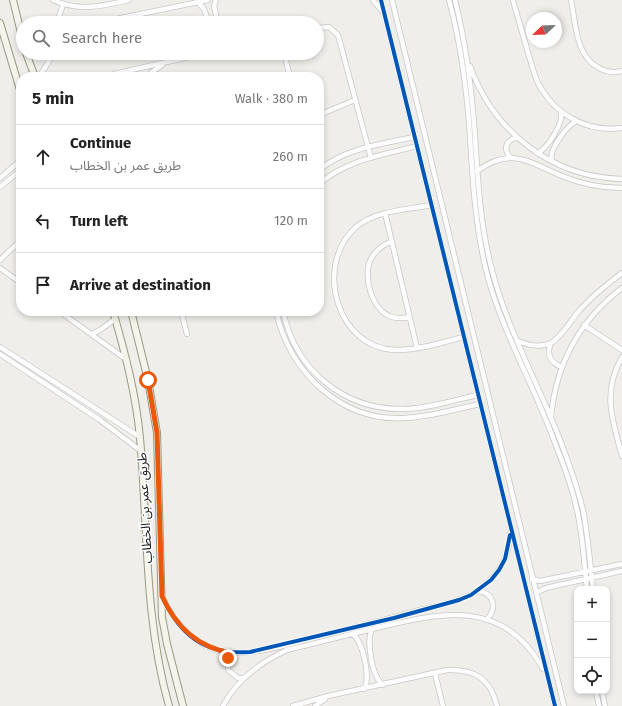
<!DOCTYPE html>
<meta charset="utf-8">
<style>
:root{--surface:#fff;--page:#f6f6f6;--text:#222;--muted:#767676;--line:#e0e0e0}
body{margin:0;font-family:"Fira Sans","Noto Sans Arabic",sans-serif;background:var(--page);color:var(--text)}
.controls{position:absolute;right:12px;bottom:12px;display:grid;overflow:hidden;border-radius:8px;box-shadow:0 2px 6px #0003}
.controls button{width:36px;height:36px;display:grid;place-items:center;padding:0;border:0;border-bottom:1px solid var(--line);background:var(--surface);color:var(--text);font:20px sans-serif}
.compass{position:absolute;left:526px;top:12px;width:36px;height:36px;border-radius:50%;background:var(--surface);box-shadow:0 2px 6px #0003;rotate:247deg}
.stop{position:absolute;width:12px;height:12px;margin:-9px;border:3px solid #ea580c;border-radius:50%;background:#fff}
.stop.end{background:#ea580c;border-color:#fff;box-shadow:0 1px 4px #0008}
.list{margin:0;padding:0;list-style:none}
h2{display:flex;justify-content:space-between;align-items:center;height:52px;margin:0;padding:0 16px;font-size:17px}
h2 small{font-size:13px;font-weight:400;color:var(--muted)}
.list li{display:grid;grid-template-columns:26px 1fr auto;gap:12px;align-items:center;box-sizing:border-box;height:64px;padding:0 16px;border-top:1px solid var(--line)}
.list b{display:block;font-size:15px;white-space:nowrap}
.list p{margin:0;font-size:13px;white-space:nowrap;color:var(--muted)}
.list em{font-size:13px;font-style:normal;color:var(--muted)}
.icon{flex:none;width:22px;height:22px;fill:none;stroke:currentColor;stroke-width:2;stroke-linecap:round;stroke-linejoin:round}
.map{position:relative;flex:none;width:622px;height:706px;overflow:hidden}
.search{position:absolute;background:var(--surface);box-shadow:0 2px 6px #0003;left:16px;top:16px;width:308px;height:44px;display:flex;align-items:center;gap:10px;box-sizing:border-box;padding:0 14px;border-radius:22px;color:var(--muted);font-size:15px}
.panel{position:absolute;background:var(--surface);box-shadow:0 2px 6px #0003;left:16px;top:72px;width:308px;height:244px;border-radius:16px}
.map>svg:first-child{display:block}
</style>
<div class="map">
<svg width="622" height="706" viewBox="0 0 622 706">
<rect width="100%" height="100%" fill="#f0eeeb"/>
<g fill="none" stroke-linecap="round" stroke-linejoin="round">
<defs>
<path id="street" d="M53,0C79,12 103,6 129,0
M216,0L214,6L218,23
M373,0L382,11
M381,0L555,706
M392,0L564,706
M449,0C461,44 467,91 470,136C473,183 475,224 486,270C501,330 534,385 555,443C564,465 572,487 577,510C583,536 584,563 587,589
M455,0C466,44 472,91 475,136C478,182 480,225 492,270C507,329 538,383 560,440C569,463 577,486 583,510C588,536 590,563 593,589
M513,0C518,19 524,38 529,56C532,65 534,75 538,83C554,114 587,133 622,128
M571,0C576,24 575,57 601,69C607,72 615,73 622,71
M198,2L204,9L209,23
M61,23L59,16L63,5
M97,23L208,0
M317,28L329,27L338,35L371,158
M284,53L290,77
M470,66C494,132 551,177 622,179
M39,77L54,53
M109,77L114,74L206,53
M145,77L162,65
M319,115L355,100
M537,153C547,150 564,122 561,112
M510,157C503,149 506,140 516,138
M552,161C548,151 567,125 577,121
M319,170C345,148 383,144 414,137
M477,171C511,146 528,162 562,176C581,184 601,188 622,188
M0,178L21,160
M319,184C347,160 382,155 417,146
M0,187L21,170
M431,205C407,210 376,210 356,227C313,265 337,351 398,350C420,350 443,342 464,337
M385,213L417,348
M392,241C383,245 375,250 371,259C362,276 372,311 392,317C398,319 404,318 410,317
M0,260L21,240
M0,268L21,283
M59,311L127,360
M181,311L187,334
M276,311C289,372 341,422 405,418C430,417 456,409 480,404
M283,311C295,369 343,410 403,409C427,409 454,400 478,395
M584,325L622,350
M92,334L100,330L115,319
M518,341C528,345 541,348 551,343C562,336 570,322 578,312C591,297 606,285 622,273
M551,343C546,354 550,362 561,367
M0,347L140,437
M0,354L100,420L141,451
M622,357C602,392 612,419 622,456
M551,417C556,364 580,320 622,288
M532,579L540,581L622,564
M477,591C494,592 498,609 486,620
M536,593L546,588L622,571
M162,596C174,622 190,643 219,651C229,654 239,653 249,652C276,650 302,640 329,634C359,626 389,619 420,610C441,605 464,601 482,587C499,574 510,555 510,533
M372,629C366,641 372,677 383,685
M353,634C363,643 371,677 364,689
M231,653L228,658V670L238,678H244
M435,674L443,706
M596,691L599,706
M602,691L605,706
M223,706C237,679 261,662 287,650C317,643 347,635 376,628C442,612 504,598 543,669
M293,706L328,696L447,670C475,669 490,678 497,706
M315,706L325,699"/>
<path id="secondary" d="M13,0L23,41
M0,23L21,93
M26,53L35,77
M113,311C125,353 136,394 140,438C148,528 144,618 169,706
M131,311L148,380L157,433L162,617L167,644L183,706"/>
</defs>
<use href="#street" stroke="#c9c8c7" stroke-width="6"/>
<use href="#secondary" stroke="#999a82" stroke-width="8"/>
<use href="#street" stroke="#fdfcfc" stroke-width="4.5"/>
<use href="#secondary" stroke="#f4f4ed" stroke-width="6"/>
<defs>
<path id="cycleway" d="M381,0L555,706
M162,596C180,636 205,655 250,652L394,618L459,600L471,595L491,580L499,570L505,559L510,535"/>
</defs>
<use href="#cycleway" stroke="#fff" stroke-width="6"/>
<use href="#cycleway" stroke="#0057b8" stroke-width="4"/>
</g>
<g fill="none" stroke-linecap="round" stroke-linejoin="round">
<path stroke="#ea580c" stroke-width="5" d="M148,380L157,433L162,596C176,627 197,647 231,653L228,658"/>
</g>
<g text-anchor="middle" stroke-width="3" stroke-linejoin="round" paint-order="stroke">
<g font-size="13" fill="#222" stroke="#fff">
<text transform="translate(144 508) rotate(-93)" y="5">طريق عمر بن الخطاب</text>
</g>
</g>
</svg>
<div class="controls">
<button>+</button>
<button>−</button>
<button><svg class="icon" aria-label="locate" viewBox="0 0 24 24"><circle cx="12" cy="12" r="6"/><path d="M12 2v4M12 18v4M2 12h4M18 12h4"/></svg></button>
</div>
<svg class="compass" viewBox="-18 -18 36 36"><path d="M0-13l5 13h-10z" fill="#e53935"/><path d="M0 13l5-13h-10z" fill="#767676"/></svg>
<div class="stop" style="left:148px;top:380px"></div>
<div class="stop end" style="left:228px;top:658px"></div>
<div class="search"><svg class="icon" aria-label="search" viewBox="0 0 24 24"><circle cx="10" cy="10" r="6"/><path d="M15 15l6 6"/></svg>Search here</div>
<section class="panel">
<h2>5 min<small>Walk · 380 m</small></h2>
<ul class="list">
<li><svg class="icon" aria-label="ahead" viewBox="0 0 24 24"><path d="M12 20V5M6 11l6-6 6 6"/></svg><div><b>Continue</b><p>طريق عمر بن الخطاب</p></div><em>260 m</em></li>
<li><svg class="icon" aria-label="left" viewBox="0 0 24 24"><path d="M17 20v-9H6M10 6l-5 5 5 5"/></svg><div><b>Turn left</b></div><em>120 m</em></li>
<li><svg class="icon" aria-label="arrive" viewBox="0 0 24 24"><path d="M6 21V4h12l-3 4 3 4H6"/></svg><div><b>Arrive at destination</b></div></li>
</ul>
</section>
</div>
